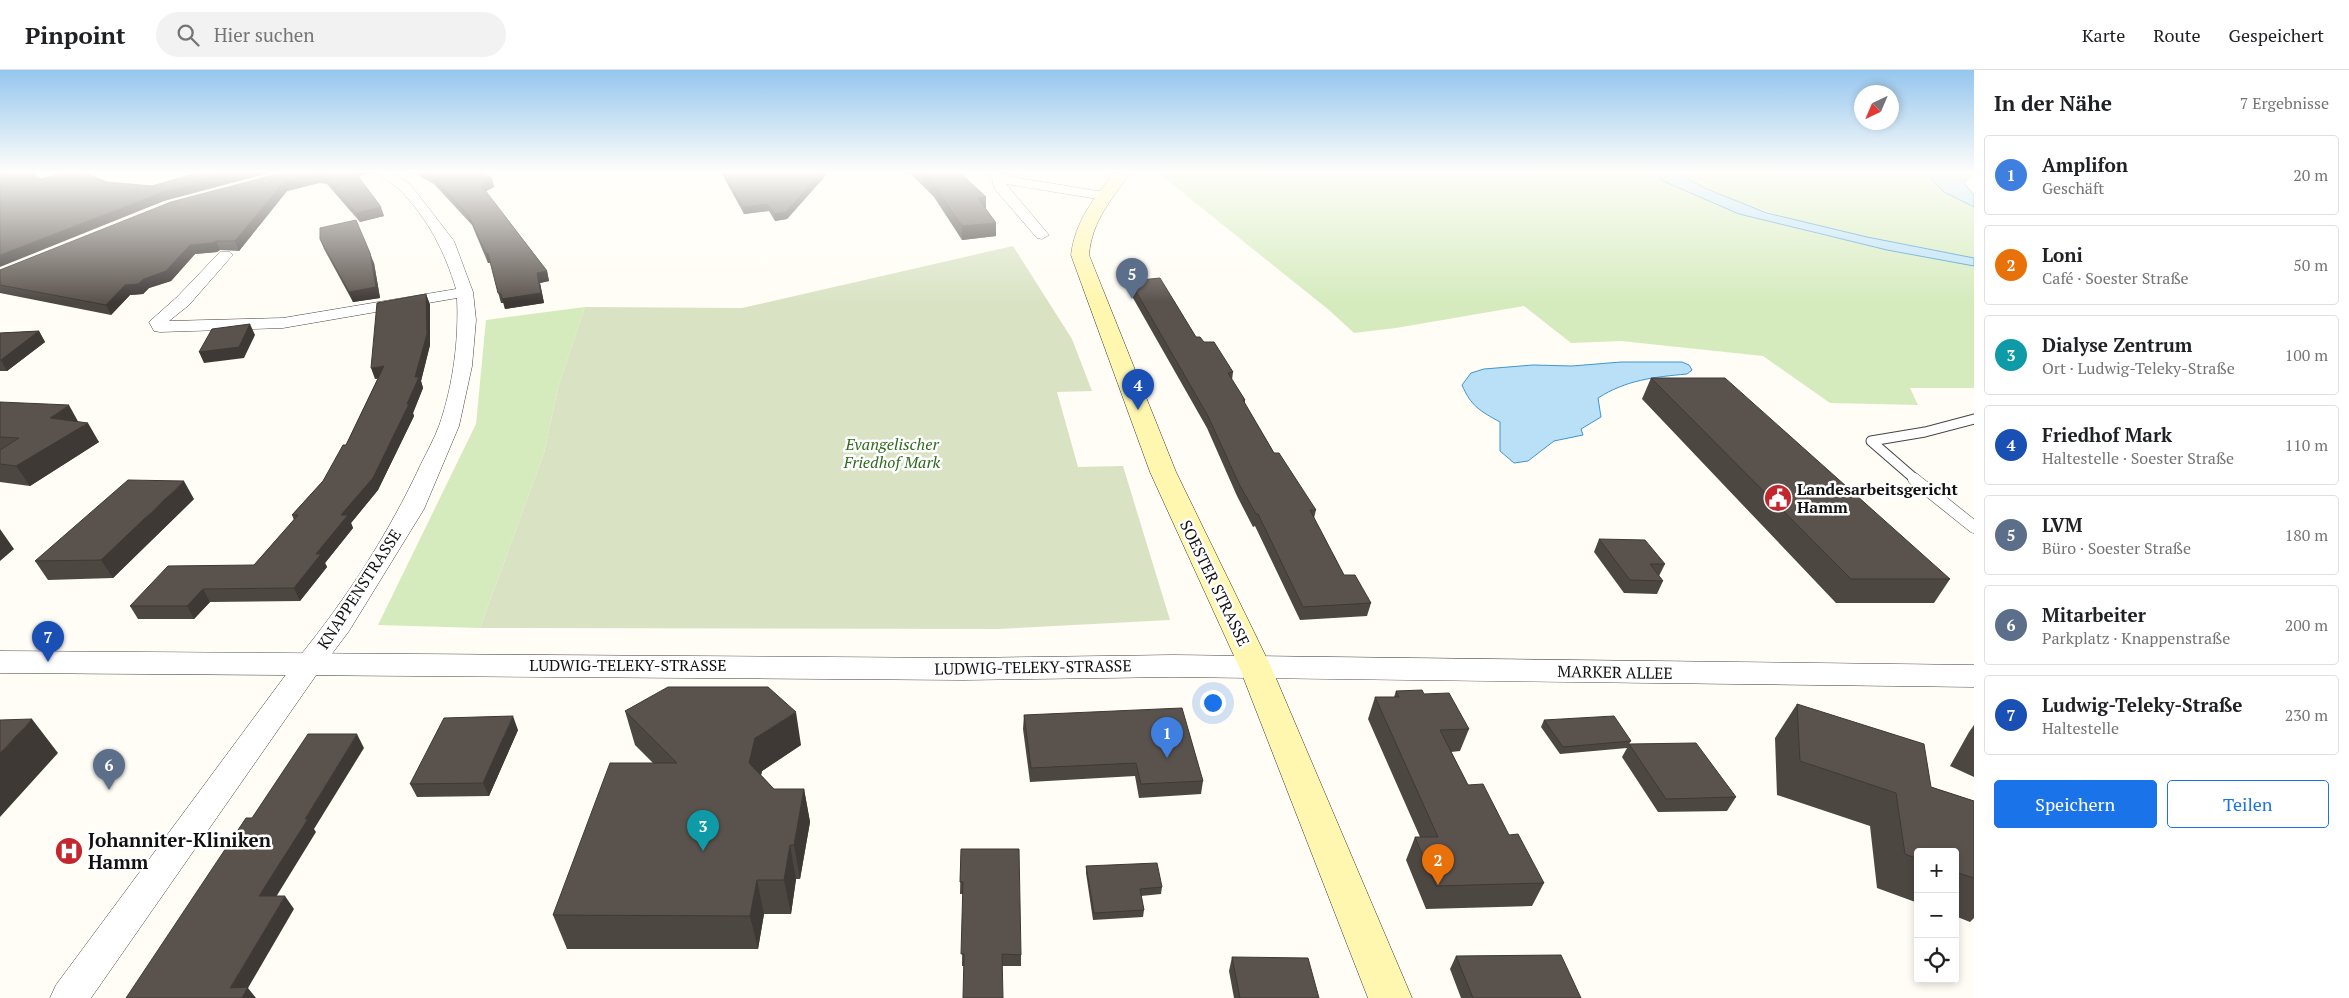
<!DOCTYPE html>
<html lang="de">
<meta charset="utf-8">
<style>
:root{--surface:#fff;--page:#f2f2f2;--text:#202124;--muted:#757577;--line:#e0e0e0;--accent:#1a73e8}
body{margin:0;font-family:"PT Serif",serif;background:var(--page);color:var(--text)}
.controls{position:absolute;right:15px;bottom:15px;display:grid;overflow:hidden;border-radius:5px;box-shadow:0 2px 8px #0003}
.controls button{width:45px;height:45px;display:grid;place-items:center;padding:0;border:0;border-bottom:1px solid var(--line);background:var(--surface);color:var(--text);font:25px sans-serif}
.compass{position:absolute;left:1854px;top:15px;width:45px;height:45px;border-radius:50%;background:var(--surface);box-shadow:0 2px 8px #0003;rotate:224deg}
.you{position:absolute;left:1212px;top:632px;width:18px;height:18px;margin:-12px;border:4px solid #fff;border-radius:50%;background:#1a73e8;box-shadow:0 0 0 8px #1a73e833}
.badge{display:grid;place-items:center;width:32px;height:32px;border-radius:50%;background:var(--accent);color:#fff;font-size:16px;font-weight:700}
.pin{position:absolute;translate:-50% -41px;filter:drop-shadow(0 1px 2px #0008)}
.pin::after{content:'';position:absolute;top:26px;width:18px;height:15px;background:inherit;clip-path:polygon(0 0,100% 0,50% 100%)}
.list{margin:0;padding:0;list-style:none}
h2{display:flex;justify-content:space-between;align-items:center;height:65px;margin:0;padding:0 20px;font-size:21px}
h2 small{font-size:16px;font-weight:400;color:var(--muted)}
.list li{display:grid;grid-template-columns:32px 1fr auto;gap:15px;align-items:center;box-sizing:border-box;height:80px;margin:0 10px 10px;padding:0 10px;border:1px solid var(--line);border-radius:5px}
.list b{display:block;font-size:19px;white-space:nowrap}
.list p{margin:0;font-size:16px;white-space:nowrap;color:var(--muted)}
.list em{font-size:16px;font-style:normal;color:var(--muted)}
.actions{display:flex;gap:10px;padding:15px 20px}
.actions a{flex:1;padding:11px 0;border:1px solid var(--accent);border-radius:5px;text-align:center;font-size:18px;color:var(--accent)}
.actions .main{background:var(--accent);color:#fff}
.icon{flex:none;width:28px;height:28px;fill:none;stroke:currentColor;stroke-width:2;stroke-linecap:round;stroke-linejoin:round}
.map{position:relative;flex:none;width:1974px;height:928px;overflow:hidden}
header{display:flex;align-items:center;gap:30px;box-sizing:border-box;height:70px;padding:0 25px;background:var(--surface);border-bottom:1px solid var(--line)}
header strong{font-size:24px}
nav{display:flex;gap:28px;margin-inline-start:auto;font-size:18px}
.search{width:350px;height:45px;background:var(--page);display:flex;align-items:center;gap:12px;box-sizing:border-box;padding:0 18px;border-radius:28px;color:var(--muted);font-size:19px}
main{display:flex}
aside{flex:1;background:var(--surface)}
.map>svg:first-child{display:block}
</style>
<header>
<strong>Pinpoint</strong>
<div class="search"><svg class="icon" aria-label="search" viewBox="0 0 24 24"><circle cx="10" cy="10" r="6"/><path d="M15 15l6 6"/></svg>Hier suchen</div>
<nav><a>Karte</a><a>Route</a><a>Gespeichert</a></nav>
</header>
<main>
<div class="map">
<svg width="1974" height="928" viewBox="0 0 1974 928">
<rect width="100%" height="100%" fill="#fffdf5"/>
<path fill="#d5ebbd" d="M1157,102H1646L1739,144L1822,165L1974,196V318H1910L1918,335L1830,333L1763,286L1621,271L1571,273L1524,236L1396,258L1354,263L1329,240Z
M1675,102H1934L1930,108L1944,122L1974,137V188C1948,184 1922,178 1895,173C1817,158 1746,140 1675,102Z
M585,237L558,318L544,383L480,558L378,555L476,354L486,250Z"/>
<path fill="#d9e3c4" d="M1013,176L1072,269L1092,321L1057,322L1078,397L1123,396L1170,550L999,559L480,558L544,383L558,318L585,237L742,238Z"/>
<path fill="#b9e0f7" stroke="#3f96cf" d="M1653,102H1675L1707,119L1767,143L1867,167L1974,188V196L1887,180L1739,144L1663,111Z
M1934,102H1974L1964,113L1974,125V137L1944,122L1930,108Z
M1621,292H1682L1689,295L1692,300L1687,304C1654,307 1626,310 1598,328L1601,347L1581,359L1583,365L1554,371L1528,391L1514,393L1500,381V352C1480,341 1471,336 1462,315L1471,303L1484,299L1533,295L1572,296Z"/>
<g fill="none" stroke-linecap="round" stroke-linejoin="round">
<defs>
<path id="service-far1" d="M1916,410L1871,371L1925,362L1974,349"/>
<path id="service" d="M1914,409L1974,457"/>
<path id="minor" d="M377,102H392L410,114L454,171L473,222L476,250L472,296L459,356L424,439L349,561L319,601L91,928H50L56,915L299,587C347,528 389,463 421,394C427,382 434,369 439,356C453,316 459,270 457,228L283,258L160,262L154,261L149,252L177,227L220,182H230L233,185L230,188L189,235L169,251L283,248L456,219C445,182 428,149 401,121C394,114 383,110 377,102Z
M985,102H999L1012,107L1104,122L1111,126L1104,130L1006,114L1049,165L1042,169L1037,168L994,118L992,109Z"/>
<path id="tertiary" d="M0,581L963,588L1173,585L1974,595V617L1173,607L963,610L0,603Z"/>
<path id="secondary" d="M1115,102H1131C1112,129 1092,150 1089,185L1176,402L1272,599L1412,928H1368L1240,599L1150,402L1071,185C1075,152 1094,127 1115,102Z"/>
</defs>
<use href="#service-far1" stroke="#444" stroke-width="11"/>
<use href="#service" stroke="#444" stroke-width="13"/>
<use href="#minor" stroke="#444" stroke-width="1"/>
<use href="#tertiary" stroke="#444" stroke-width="1"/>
<use href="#secondary" stroke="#333" stroke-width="1"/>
<use href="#service-far1" stroke="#fff" stroke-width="9"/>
<use href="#service" stroke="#fff" stroke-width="12"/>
<use href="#minor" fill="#fff" fill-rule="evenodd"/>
<use href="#tertiary" fill="#fff" fill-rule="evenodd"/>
<use href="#secondary" fill="#fff6b0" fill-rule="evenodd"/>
</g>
<path fill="#4d4742" d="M285,102L358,106L384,146L360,152L327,114L319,113L287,121L239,181L220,180L217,182L195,184L171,211L149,218L143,224L130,225L111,245L0,223V200Z
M412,102H480L492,108L494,117L486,121L547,201L549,211L540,213L544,233L505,239L504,233H501L490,193H488L472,155L434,114Z
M721,102H827V104L787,149L775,151L769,141L744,144Z
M909,102H959L986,127V139L996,153V166L962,170L934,127Z
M320,169L374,193L380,228L353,232L324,179Z
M1130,211L1196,267L1204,272L1233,302L1232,310L1245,330V334L1274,383L1316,440L1314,448L1344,505L1371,533L1367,546L1300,550L1255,456L1253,457L1237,426L1207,358L1129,221Z
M426,224L430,235V275L421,311L423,318L413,343L414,346L378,420L351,453L353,458L325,493L327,497L300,531L210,532L194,549H138L130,536L254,495L294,450L292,445L323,411L346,375L378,308L375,309Z
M39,261L45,272L7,301H0V263Z
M1651,308L1950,509L1934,533H1836L1642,329Z
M0,332L79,352L99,372L30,416L0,412Z
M194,429L113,508L48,510L35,491Z
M1599,469L1665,494L1659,506L1663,511L1657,524L1624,523L1594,482Z
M1396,621L1424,624L1469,659L1460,681L1451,682L1468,715L1509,765L1544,813L1532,836L1426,839L1406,790L1415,767H1420L1368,649L1375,627H1394Z
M1797,634L1931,717L1974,731V848L1970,852L1955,846V782H1918V833L1877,818L1870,756L1777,725L1775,668Z
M625,641L801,675L762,701L761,705L774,719H804L810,752L800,809H796L791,844H764L758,879H567L553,845L653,693L635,675Z
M1024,645L1203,711L1201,724L1139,728L1135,706L1030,712L1023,659Z
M1544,650L1631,671L1629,674L1736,727L1727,741L1658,742L1622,687L1627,678L1560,684L1541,657Z
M1974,655V707L1950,696L1969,662Z
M518,660L489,726L417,727L410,714Z
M961,779L1021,885V896H962L963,824H960Z
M1086,796L1162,817L1161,824L1141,826L1144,840L1143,847L1093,850L1086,803Z
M1456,886L1581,928H1461L1450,899Z
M1232,887L1319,928H1234L1229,901Z"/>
<path fill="#3f3936" d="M238,102H273L164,131L0,197V185L160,123Z
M353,102H376L355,107Z
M822,102H827V104L787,149L775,151L774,144Z
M316,105L319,113L287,121L239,181L235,171L283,113Z
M492,108L494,117L483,123L481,115Z
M986,127V140L978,128Z
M768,134L769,141L744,144L743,137Z
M381,137L384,146L360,152L356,143Z
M996,153V166L962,170V156Z
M216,171L220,180L217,182L195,184L171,211L149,218L143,224L130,225L111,245L106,235L125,215L144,209L190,175Z
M370,183L374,193L380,228L353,232L349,222Z
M488,183L490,193H488L486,184Z
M547,201L549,211L540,213L544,233L505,239L502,229L537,203Z
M426,224L430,235V275L421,311L423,318L413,343L414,346L378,420L351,453L353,458L325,493L327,497L300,531L294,518L341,445L407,334L415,307Z
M250,254L255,265L244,288L204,293L199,282Z
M39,261L45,272L7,301L1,290Z
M384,296L388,307L375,309L371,298Z
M69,335L80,355L50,348Z
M88,353L99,372L30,416L16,396Z
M184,411L194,429L113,508L101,490Z
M0,459L14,479L0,491Z
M203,519L210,532L194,549L187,536Z
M796,642L801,675L762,701L756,727L749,693L755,668Z
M513,646L518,660L489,726L483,713Z
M32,649L58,683L0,747V683Z
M357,664L364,678L314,759L316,762L268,840L259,826L305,749Z
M804,719L810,752L800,809L794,775Z
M790,775L796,809L791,844L784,810Z
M757,810L764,844L758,879L750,846Z
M285,826L294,839L248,918L256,928H238L230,918Z"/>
<path fill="#5a524d" stroke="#3f3936" d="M0,102H32L41,109L67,102H82L107,112L152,116L201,102H238L160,123L0,185Z
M285,102H355L381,137L356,143L324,105H316L283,113L235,171H216L213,173L190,175L166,201L144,209L138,214L125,215L106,235L0,215V200L171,132Z
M425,102H480L492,108L481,115L547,201L537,203L541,223L502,229L501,224L498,223L488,183L486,184L469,146L432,106Z
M723,102H822L786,142L774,144L768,134L743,137Z
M920,102H959L986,127L978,128L996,153L962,156L933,114Z
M356,150L370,183L376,217L349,222L320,169V158Z
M1160,208L1196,267H1200L1204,272H1214L1233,302L1228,303L1245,330H1243L1274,383H1279L1316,440H1310L1344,505H1355L1371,533L1303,537L1258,444H1256L1239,414L1208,346L1130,211Z
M426,224L427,264L415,307H419L407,334H409L373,408L341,445H348L316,484H321L294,518L203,519L187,536H130L168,496L254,495L298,445H292L323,411L343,375H346L384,296L371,298L377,233Z
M250,254L239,277L199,282L212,259Z
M39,261L1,290H0V263Z
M1651,308H1725L1950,509H1851Z
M0,332L69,335L50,348L88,353L16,396L0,394V380L19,368L0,367Z
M128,410L184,411L101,490L35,491Z
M1599,469L1645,470L1665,494H1650L1663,511L1630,510Z
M668,617H768L796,642L755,668L749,693L774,719H804L794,775H790L784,810H757L750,846L553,845L610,693H677L625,641Z
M1422,620L1424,624L1449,623L1469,659L1440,660L1468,715L1483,714L1509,765L1518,764L1544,813L1436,816L1415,767H1438L1375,627H1399L1396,621Z
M1797,634L1924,674L1931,717L1974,731V808L1955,802V782H1918V789L1905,784L1896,723L1800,691Z
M1182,638L1203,711L1141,714L1136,693L1031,698L1024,645Z
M513,646L483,713L410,714L444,648Z
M1614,646L1631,671L1563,677L1544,650Z
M32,649L0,683V650Z
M308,664H357L305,749H308L259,826H285L230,918L248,917L242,928H126L246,748H252Z
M1696,673L1736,727L1666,729L1629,674Z
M961,779H1019L1021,885L1002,884L1003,928H963L964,884H961L963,812H960Z
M1157,793L1162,817L1140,819L1144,840L1094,843L1086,796Z
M1561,885L1581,928H1473L1456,886Z
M1232,887L1308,888L1319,928H1240Z"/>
<linearGradient id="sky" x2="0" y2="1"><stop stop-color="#95c6ee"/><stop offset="0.44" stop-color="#fffefa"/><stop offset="1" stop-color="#fffefa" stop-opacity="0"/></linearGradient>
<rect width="1974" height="232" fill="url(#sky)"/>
<defs>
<symbol id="civic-disc" viewBox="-11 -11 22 22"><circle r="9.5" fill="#c4262e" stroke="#fff"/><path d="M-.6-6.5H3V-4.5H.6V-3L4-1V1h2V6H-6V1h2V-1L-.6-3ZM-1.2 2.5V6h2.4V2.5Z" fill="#fff"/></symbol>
<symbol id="hospital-disc" viewBox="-11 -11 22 22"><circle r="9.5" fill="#c4262e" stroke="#fff"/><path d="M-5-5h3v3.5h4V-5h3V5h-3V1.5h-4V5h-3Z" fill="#fff"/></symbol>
</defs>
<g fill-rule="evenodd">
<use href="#civic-disc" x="1762" y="412" width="32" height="32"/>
<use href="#hospital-disc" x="53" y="765" width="32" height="32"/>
</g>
<g text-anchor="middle" stroke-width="5" stroke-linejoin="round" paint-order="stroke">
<g font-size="16" font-style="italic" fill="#2f6b1f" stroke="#fff">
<text x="892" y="380">Evangelischer<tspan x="892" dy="18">Friedhof Mark</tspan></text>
</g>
<g font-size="16" font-weight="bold" fill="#111" stroke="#fff" text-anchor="start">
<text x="1797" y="425">Landesarbeitsgericht<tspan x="1797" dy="18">Hamm</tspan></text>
</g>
<g font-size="16" fill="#111" stroke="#fff">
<text transform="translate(1215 513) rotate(64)" y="6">SOESTER STRASSE</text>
<text transform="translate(359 519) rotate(-57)" y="6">KNAPPENSTRASSE</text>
<text x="628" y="601">LUDWIG-TELEKY-STRASSE</text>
<text transform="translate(1033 597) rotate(-1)" y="6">LUDWIG-TELEKY-STRASSE</text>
<text transform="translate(1615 602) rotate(1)" y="6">MARKER ALLEE</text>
</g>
<g font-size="19" font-weight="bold" fill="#111" stroke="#fff" text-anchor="start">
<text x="88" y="777">Johanniter-Kliniken<tspan x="88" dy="22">Hamm</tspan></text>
</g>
</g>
</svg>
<div class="controls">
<button>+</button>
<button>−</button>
<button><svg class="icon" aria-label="locate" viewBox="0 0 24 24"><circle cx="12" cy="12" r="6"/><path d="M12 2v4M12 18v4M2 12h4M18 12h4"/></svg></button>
</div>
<svg class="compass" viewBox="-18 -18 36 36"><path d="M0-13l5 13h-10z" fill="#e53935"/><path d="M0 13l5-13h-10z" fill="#757577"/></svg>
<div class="you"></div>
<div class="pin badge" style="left:1167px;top:688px;background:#3f7fe0">1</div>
<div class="pin badge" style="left:1438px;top:815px;background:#e8710a">2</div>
<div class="pin badge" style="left:703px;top:781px;background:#0f9aa8">3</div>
<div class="pin badge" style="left:1138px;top:340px;background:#1a4fb4">4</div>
<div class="pin badge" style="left:1132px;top:229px;background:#5c6f8a">5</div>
<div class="pin badge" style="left:109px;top:720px;background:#5c6f8a">6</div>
<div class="pin badge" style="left:48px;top:592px;background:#1a4fb4">7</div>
</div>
<aside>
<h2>In der Nähe<small>7 Ergebnisse</small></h2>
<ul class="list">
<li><span class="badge" style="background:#3f7fe0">1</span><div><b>Amplifon</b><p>Geschäft</p></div><em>20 m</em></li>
<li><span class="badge" style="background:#e8710a">2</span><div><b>Loni</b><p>Café · Soester Straße</p></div><em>50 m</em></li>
<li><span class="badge" style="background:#0f9aa8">3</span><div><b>Dialyse Zentrum</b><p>Ort · Ludwig-Teleky-Straße</p></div><em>100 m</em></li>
<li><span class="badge" style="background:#1a4fb4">4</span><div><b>Friedhof Mark</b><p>Haltestelle · Soester Straße</p></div><em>110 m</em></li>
<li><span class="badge" style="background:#5c6f8a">5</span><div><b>LVM</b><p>Büro · Soester Straße</p></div><em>180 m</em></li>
<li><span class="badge" style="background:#5c6f8a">6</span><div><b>Mitarbeiter</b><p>Parkplatz · Knappenstraße</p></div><em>200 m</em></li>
<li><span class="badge" style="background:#1a4fb4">7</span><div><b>Ludwig-Teleky-Straße</b><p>Haltestelle</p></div><em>230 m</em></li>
</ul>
<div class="actions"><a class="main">Speichern</a><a>Teilen</a></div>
</aside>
</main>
